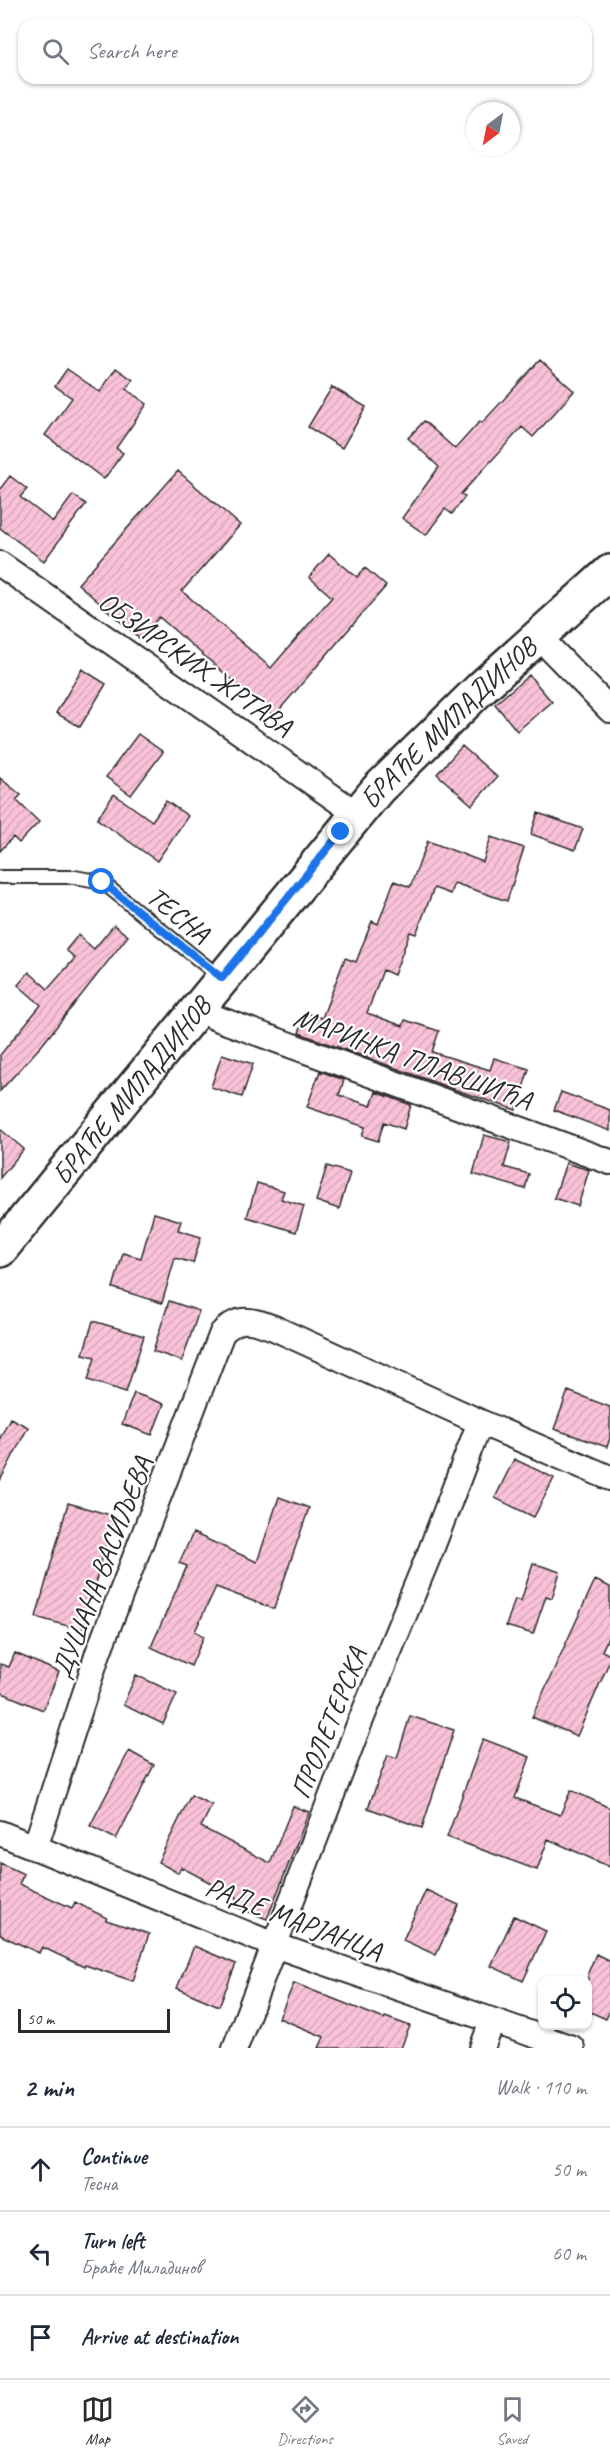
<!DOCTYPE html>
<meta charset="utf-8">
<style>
:root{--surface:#fff;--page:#f6f6f7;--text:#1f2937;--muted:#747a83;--line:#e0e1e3;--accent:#2b2b2b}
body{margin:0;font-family:Caveat,sans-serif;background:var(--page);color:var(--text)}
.controls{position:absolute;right:18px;bottom:18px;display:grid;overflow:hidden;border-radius:12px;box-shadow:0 2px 4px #0004}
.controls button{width:54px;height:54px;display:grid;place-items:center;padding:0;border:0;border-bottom:2px solid var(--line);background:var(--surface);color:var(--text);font:30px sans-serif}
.compass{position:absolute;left:466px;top:102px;width:54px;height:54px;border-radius:50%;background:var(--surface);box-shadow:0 2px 4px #0004;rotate:212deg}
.scale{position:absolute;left:18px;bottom:15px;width:152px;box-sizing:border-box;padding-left:6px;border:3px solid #2b2b2b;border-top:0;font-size:16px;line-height:21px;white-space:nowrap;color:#2b2b2b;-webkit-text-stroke:4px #fff;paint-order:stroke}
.stop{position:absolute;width:18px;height:18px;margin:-14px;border:4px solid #1a73e8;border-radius:50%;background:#fff}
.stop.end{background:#1a73e8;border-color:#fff;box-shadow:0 2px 6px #0008}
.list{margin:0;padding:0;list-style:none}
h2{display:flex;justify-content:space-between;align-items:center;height:78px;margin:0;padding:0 24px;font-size:26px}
h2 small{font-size:20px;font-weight:400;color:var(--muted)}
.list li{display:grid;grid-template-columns:39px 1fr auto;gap:18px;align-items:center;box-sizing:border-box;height:84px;padding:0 24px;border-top:2px solid var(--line)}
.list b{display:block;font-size:22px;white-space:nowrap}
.list p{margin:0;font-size:20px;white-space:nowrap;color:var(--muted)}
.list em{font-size:20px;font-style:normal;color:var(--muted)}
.icon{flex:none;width:33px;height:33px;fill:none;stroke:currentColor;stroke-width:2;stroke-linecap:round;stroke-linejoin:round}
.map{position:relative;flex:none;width:610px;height:2048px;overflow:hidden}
.search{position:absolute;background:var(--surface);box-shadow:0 2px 4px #0004;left:18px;right:18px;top:18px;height:66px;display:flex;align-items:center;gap:15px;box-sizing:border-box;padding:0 21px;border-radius:18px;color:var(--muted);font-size:22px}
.sheet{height:330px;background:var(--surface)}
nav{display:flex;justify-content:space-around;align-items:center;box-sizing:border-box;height:84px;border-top:2px solid var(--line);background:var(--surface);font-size:16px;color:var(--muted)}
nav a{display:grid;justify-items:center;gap:3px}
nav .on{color:var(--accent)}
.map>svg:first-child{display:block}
</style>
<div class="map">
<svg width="610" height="2048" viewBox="0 0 610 2048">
<defs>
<pattern id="building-hatch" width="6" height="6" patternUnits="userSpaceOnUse" patternTransform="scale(1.5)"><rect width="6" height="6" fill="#fac2d9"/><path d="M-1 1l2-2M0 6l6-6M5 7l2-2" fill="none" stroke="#d6a7ba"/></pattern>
</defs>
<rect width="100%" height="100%" fill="#fff"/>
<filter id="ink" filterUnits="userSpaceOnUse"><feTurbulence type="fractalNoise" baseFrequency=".0167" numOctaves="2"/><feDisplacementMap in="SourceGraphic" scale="12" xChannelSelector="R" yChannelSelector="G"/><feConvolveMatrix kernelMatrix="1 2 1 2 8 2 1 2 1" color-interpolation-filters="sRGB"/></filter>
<g filter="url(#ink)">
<path fill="url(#building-hatch)" stroke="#2b2b2b" stroke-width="1.5" d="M540,360L574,391L533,437L522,427L461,494L465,497L452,514L445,509L426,535L402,518L439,467L408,438L424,421L455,449L480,421L482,423Z
M116,368L133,380L126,389L147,404L116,448L123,453L104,479L45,435L72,398L55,386L67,369L100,392Z
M332,387L366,407L342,448L308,427Z
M178,471L240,525L182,591L271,668L332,597L309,577L329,554L357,577L365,568L386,586L274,716L159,617L140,639L78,584Z
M10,476L27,489L20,497L53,522L73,495L86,504L44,561L0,528V489Z
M82,669L106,684L80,727L56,713Z
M529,675L552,702L517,731L495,704Z
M138,734L163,752L131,795L106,777Z
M462,746L497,777L472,805L437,774Z
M0,778L21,795L16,800L39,822L19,843L13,837L0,851Z
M114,794L152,821L166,801L188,816L157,861L97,819Z
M538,813L583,829L575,850L531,834Z
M491,837L524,848L507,901L454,883L450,894L434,888L416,934L410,932L394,975L383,970L367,1013L403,1026L405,1020L439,1031L432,1052L490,1070L494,1058L529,1069L516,1110L456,1090L299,1033L305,1013L322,1018L345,958L356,962L372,921L378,924L394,881L410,887L428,841L483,862Z
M114,925L128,936L42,1045L0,1091V1055L41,1005L18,985L29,972L48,989L75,958L66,950L78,935L94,949Z
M222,1054L253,1064L242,1097L211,1087Z
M320,1071L344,1080L339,1095L371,1106L376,1092L411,1105L404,1129L384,1122L378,1141L362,1136L365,1127L307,1107Z
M561,1092L610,1110V1131L554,1110Z
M0,1129L24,1149L0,1178Z
M484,1135L511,1142L504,1167L529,1174L525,1189L473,1174Z
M566,1163L589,1170L578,1206L554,1198Z
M327,1166L350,1173L339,1209L316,1201Z
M257,1183L284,1191L281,1199L304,1206L296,1232L247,1217Z
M154,1213L181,1221L178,1230L201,1237L193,1263L175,1258L162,1303L113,1288L123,1253L141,1258Z
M169,1301L199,1311L182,1361L153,1351Z
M93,1321L144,1336L126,1392L88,1380L95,1357L83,1354Z
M568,1391L610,1407V1438L607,1447L554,1429Z
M134,1393L164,1404L152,1435L122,1424Z
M10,1418L28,1427L0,1481V1438Z
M514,1459L554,1478L534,1517L495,1498Z
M279,1497L309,1508L274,1609L216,1587L195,1631L204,1636L191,1666L151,1647L187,1566L179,1563L193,1533L257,1562Z
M68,1503L114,1516L82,1630L36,1617Z
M533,1563L560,1572L552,1598L546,1596L533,1634L506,1626L515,1599L521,1601Z
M595,1580L610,1587V1633L602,1651L610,1655V1660L577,1736L532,1717Z
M15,1653L59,1672L43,1710L0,1692V1664L9,1667Z
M136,1675L177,1694L163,1724L123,1705Z
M410,1716L454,1730L422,1828L368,1808L388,1755L397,1758Z
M483,1739L530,1757L515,1798L560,1815L571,1790L610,1808V1867L548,1839L537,1870L447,1837Z
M129,1751L154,1765L116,1839L90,1826Z
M191,1795L212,1805L201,1827L270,1863L293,1806L309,1812L267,1919L234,1906L237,1897L181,1867L178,1873L158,1862Z
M0,1863L24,1874L19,1884L72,1908L75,1902L107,1918L106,1920L149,1934L133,1981L85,1965L84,1967L42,1947L39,1953L0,1935Z
M426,1890L459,1905L436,1955L403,1940Z
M514,1916L546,1931L523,1981L491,1966Z
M194,1946L236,1964L219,2006L177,1988Z
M596,1954L610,1961V2010L606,2019L588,2011V1973Z
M294,1983L384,2019L385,2017L410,2026L401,2048H319L324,2037L279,2018Z"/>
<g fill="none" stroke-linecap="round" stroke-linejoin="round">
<defs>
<path id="lane" d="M0,877H75L102,882L221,978"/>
<path id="street" d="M0,564L357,814
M538,636L610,710
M197,1008L216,1018L610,1162
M0,1833L274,1945L572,2048
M35,1848L98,1653L222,1333C239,1315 252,1320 274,1328L480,1422L610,1478
M235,2048L358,1727L431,1550L480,1422
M482,2048L492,2022"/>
<g id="secondary">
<path id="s1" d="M0,1250L378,789L481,688L610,572"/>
</g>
</defs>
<use href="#lane" stroke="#2b2b2b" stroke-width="16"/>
<use href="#street" stroke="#2b2b2b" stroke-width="28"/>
<use href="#secondary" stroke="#2b2b2b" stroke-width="38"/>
<use href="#lane" stroke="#fff" stroke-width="12"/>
<use href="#street" stroke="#fff" stroke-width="24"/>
<use href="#secondary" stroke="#fff" stroke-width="33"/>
</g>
</g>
<g fill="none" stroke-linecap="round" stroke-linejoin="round" filter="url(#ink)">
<path stroke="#1a73e8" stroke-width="8" d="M102,882L222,978L341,832"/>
</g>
<g text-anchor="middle" stroke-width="4.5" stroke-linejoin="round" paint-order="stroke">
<g font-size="28" fill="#2b2b2b" stroke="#fff">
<text transform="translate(196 663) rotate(35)" y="10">ОБЗИРСКИХ ЖРТАВА</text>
<text dy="10" stroke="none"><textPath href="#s1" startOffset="692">БРАЋЕ МИЛАДИНОВ</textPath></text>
<text transform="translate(179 914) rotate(39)" y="10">ТЕСНА</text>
<text transform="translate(413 1058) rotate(20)" y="10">МАРИНКА ПЛАВШИЋА</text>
<text dy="10" stroke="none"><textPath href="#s1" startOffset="206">БРАЋЕ МИЛАДИНОВ</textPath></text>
<text transform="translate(101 1567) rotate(-69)" y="10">ДУШАНА ВАСИЉЕВА</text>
<text transform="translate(328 1723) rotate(-68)" y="10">ПРОЛЕТЕРСКА</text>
<text transform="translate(294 1918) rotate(21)" y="10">РАДЕ МАРЈАНЦА</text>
</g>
</g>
</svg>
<div class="controls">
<button><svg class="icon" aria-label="locate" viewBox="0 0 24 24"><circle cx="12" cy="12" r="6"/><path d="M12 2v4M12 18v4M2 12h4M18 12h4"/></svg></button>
</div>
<svg class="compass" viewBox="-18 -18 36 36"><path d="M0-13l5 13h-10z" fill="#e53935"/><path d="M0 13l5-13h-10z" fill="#747a83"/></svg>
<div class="scale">50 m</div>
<div class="stop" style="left:102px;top:882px"></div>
<div class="stop end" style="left:341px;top:832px"></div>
<div class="search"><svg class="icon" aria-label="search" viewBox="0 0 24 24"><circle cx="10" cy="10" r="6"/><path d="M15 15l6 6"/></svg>Search here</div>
</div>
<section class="sheet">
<h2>2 min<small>Walk · 110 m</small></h2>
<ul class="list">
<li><svg class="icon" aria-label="ahead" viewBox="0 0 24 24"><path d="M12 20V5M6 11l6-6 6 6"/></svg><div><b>Continue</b><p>Тесна</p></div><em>50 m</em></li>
<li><svg class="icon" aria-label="left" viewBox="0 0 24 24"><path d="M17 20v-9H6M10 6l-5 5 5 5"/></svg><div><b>Turn left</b><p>Браће Миладинов</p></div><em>60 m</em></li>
<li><svg class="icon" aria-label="arrive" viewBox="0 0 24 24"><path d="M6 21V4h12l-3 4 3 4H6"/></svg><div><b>Arrive at destination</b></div></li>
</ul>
</section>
<nav>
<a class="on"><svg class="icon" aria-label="map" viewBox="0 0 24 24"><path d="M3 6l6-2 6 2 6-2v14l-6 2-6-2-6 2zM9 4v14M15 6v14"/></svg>Map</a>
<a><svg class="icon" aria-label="directions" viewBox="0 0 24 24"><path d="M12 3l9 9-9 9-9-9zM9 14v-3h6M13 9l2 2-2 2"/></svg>Directions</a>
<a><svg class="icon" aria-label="saved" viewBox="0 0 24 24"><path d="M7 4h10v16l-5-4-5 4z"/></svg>Saved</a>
</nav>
